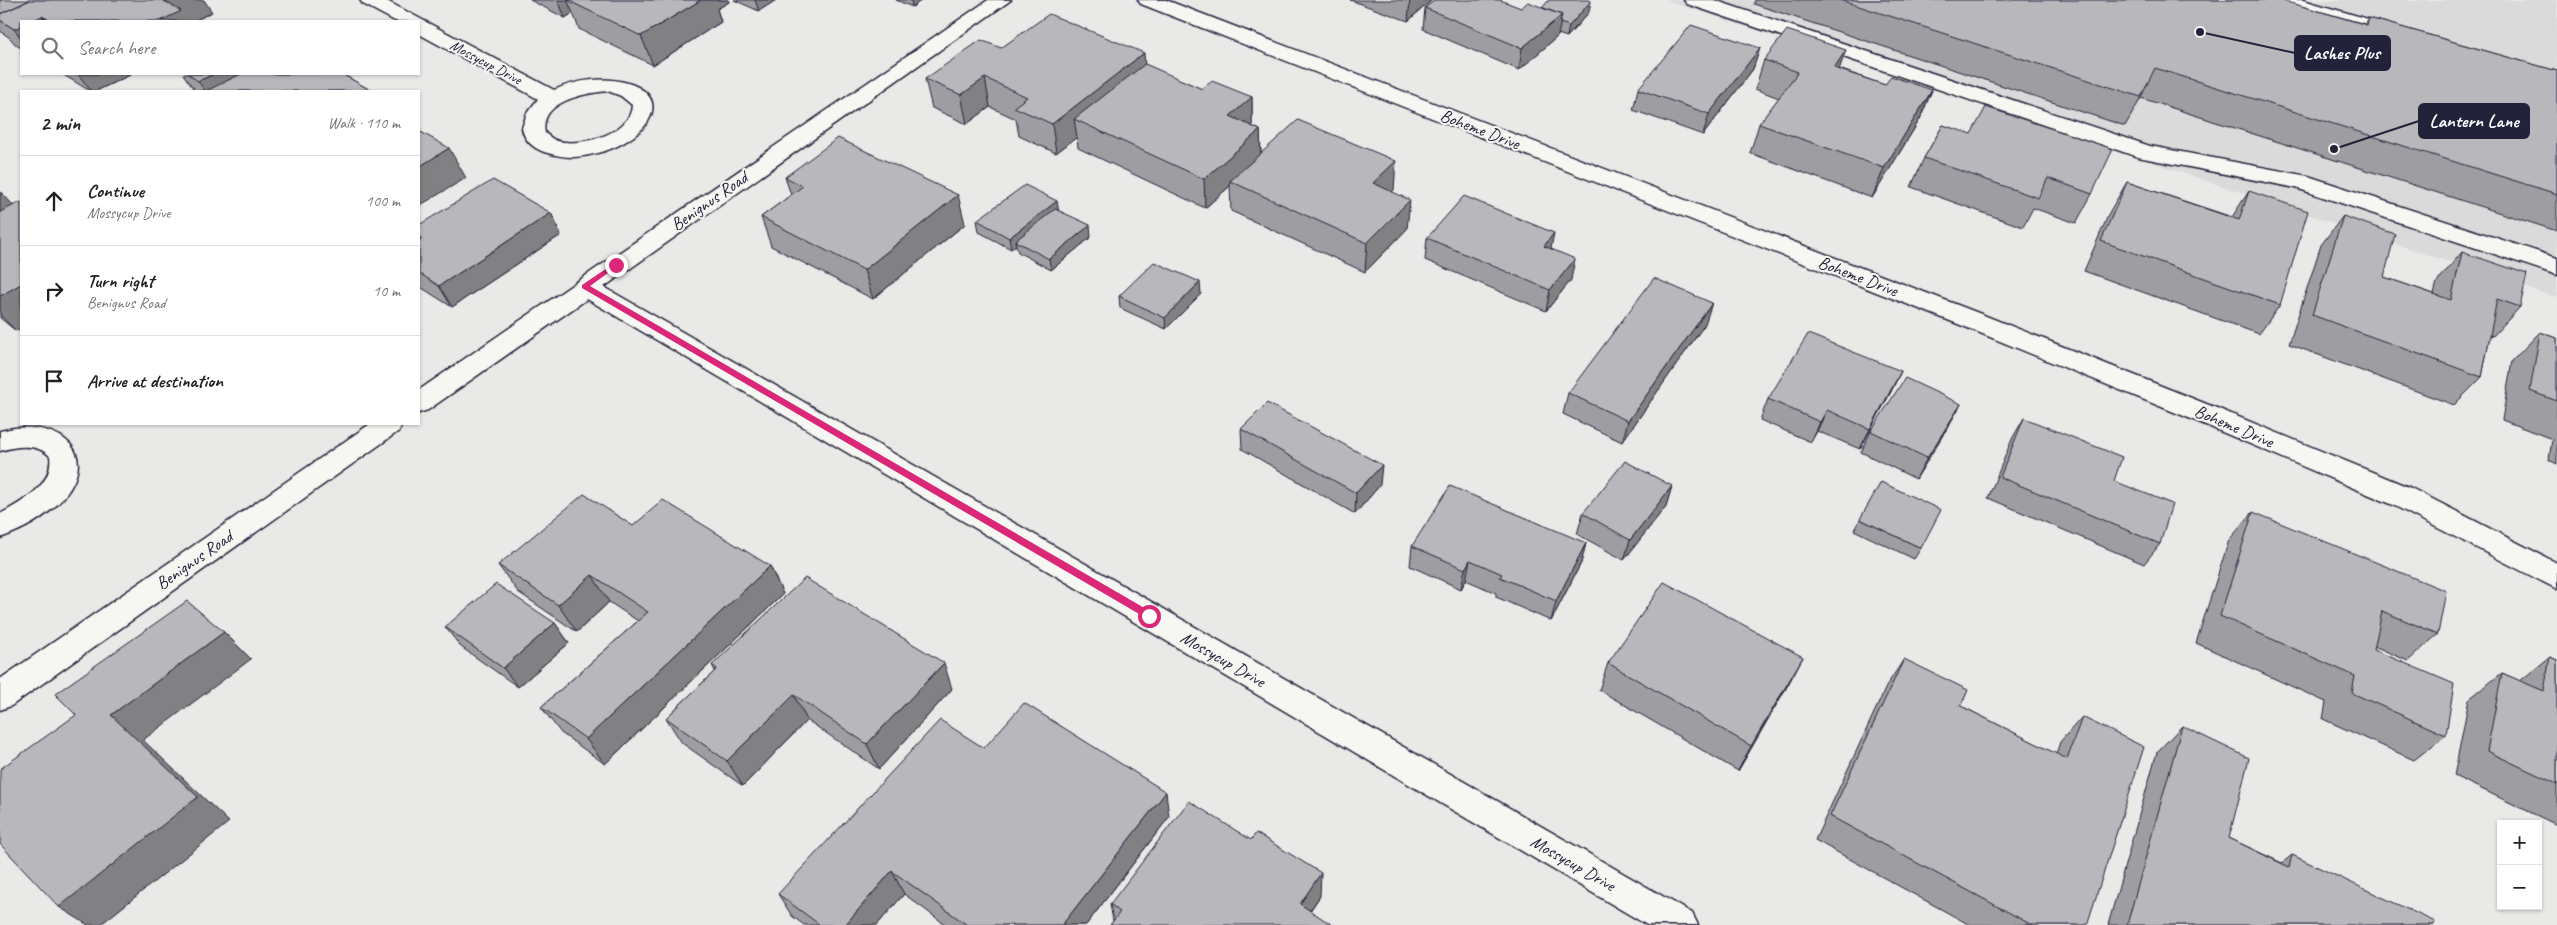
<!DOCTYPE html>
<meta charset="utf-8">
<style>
:root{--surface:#fff;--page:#f6f6f6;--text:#222;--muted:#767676;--line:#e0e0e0}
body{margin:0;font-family:Caveat,sans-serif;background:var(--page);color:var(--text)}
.controls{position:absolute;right:15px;bottom:15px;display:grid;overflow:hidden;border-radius:0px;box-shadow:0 1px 4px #0004}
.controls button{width:45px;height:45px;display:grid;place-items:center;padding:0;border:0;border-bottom:1px solid var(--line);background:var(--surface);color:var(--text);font:25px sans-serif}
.stop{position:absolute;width:15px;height:15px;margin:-11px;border:4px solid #db2777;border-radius:50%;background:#fff}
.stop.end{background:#db2777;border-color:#fff;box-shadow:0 1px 5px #0008}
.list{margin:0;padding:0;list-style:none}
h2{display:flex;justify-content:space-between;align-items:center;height:65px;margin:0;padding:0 20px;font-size:21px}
h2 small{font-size:16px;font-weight:400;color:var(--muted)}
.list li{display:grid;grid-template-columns:32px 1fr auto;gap:15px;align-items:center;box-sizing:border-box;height:90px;padding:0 20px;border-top:1px solid var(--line)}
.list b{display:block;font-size:19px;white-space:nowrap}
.list p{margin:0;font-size:16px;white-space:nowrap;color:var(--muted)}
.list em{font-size:16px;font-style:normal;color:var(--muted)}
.icon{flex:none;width:28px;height:28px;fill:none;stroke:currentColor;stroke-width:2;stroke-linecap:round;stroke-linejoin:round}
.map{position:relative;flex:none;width:2557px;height:925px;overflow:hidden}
.search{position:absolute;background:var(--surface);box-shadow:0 1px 4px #0004;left:20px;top:20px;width:400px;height:55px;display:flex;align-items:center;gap:12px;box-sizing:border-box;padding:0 18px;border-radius:0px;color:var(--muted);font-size:19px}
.panel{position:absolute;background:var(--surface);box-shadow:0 1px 4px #0004;left:20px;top:90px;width:400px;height:335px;border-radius:0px}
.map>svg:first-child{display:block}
</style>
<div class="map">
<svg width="2557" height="925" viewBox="0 0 2557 925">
<rect width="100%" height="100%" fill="#e9e9e7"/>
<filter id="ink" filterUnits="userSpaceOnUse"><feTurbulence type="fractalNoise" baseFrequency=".02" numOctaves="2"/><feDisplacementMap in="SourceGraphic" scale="10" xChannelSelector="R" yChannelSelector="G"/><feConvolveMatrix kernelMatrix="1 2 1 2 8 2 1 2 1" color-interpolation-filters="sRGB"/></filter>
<g filter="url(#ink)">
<path fill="#dadada" d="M1666,0H2557V298Z"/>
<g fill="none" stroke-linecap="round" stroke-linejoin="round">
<defs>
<path id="minor" d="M360,0H385L554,90C576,80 604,76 628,83C665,95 656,123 628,140C613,150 592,156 574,157C563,157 554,155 544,152C533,148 524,140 522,128L527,113L538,99L419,34V21H395L363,4ZM608,91L621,96L632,105C631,134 581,147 558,141C553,140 549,136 545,133C538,101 586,93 608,91Z
M988,0H1011L604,287L1692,913L1698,925H1647L587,299L428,410L419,413V390Z
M1138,0H1166L1981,314L2219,409L2411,488L2557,563V589L2391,504L2201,423L1963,326L1141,4Z
M1684,0H1714L2150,146L2308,176L2557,258V275L2296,188L2138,157L1687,4Z
M2271,0H2303L2409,31L2412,35L2409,39L2402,41L2274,4Z
M370,424H402L399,431L11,706L0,710V679Z
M14,428C60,423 100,452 64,497C48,516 24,530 0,538V514C22,502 54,485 50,456C37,443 16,446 0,451V431Z"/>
</defs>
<use href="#minor" stroke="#22223b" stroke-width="3"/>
<use href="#minor" fill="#f6f6f2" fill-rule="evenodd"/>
</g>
<path fill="#9e9ea2" stroke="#22223b" d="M0,0L212,12L194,21H21V48L16,45L10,38L0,31Z
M530,0H728L729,2L717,9L721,22L653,65L579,29L573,13L565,18Z
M734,0H776L759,11Z
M896,0H922L912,7Z
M1350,0H1432L1408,21Z
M1755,0H2280L2365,24L2369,18L2557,71V231L2141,98L2125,126L1754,4Z
M1425,8H1542L1589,12L1567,37L1558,34V36L1519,70L1423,29Z
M1001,48L1145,65L1202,89L1252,97V126L1260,130L1261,153L1394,190L1392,192L1407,229L1365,272L1231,211L1230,186L1205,208L1078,148L1077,137L1056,153L1019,136L1016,119L990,107L967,124L932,108L925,79Z
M1760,48L1753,69L1703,135L1633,110L1638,89Z
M1764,60L1839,69L1885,85L1932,90L1920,119L1872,198L1750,153L1759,124L1779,98L1755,89Z
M62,74H132L96,91H90Z
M183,74H342L372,91H197L193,88Z
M1943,125L2092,194L2076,223L2033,208L2023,227L1911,187L1924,158Z
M785,177L965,224L873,299L771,246L761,217L791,195Z
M2127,182L2232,217L2249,191L2280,305L2259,334L2084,271L2110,211Z
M0,191L13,206L16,331L0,318Z
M1058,210L1091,237L1051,270L1018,252L1016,245L1011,249L979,232L977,220Z
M551,213L561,235L452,307L419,286V225Z
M2343,216L2384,277L2434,294L2437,282L2462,252L2520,307L2493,336L2490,335L2482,377L2454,405L2289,344L2321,245Z
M1427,238L1551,249L1571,280L1546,311L1425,260Z
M1201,294L1166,329L1120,308L1119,296Z
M1705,324L1622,442L1563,414L1568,393Z
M2540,332L2557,338V464L2549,460L2552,439L2502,420L2512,361Z
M1901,371L1860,449L1817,431L1811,442L1760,420L1768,399Z
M1961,404L1949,425L1916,479L1861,452L1871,431Z
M2024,418L2160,544L2144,564L1988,498L2012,439Z
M1241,429L1380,485L1355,514L1242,449Z
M1672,486L1666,506L1624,560L1577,534L1583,513Z
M2253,512L2438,634L2408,661L2374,646V650L2446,735L2414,760L2323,719L2326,702L2196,643L2229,540Z
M1860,519L1921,548L1914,559L1854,530Z
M633,526L770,566L783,594L605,764L561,733L541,707L638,621L609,602L577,632L518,592L498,565Z
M1586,543L1581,563L1551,621L1496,597V593L1466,580L1461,589L1410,566L1412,546Z
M555,623L569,643L518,687L461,647L445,627Z
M2550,657L2557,660V825L2454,776L2469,699L2502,673L2520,681Z
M1904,659L1961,706L2056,754L2060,742L2082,717L2087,925H1970L1815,840L1887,685Z
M1608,663L1789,683L1738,771L1599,690Z
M712,665L952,689L879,769L807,720L743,786L682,743L666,718L715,671Z
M2182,726L2229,838L2282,863L2292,855L2434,925H2108L2157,752Z
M984,748L1169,817L1086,925H946L904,894L877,925H804L792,916L778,894Z
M1320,896L1310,911L1113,921L1110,904Z"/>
<path fill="#818184" stroke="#22223b" d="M33,0H52L63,15L50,21L42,16L46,21H21V38L14,29L0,20V15Z
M161,0H204L212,12L194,21H160Z
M558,0H596H567L573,13L565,18Z
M701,0H728L729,2L717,9L721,22L653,65L641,36Z
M755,0H776L759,11Z
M911,0H922L912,7Z
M1410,0H1432L1408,21Z
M1591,1L1589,12L1567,37L1569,26Z
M1562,15L1558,36L1519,70L1522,48Z
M1760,48L1753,69L1703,135L1709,114Z
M1846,50L1836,79L1834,68Z
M1144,53L1146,82L1074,119L1077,137L1056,153L1052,124Z
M78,74H132L96,91H91Z
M214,74H272L236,91H205L198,81Z
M985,78L990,107L967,124L961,95Z
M1932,90L1920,119L1872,198L1884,168Z
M1252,97V127L1230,116Z
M1260,130L1261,159L1230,181V186L1205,208L1204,179Z
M449,148L466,178L419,206V167Z
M1396,161L1394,190L1371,213L1373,183Z
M3,194L21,214L0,226V195Z
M958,195L965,224L873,299L864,270Z
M1410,200L1407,229L1365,272L1367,243Z
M1057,201L1059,213L1015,241L1016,245L1011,249L1009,238Z
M551,213L561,235L452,307L439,286Z
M1090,225L1091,237L1051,270L1049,259Z
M1554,233L1550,254L1544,246Z
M1575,259L1571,280L1546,311L1550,290Z
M1200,282L1201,294L1166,329L1165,318Z
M21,284V328L16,331L0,315V296Z
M1712,303L1705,324L1622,442L1628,421Z
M1901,371L1891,392L1860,449L1870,429Z
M1961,404L1949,425L1916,479L1927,458Z
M1827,410L1817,431L1811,442L1820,422Z
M1382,465L1380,485L1355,514L1356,493Z
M1672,486L1666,506L1624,560L1630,540Z
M1586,543L1581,563L1551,621L1556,601Z
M1470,560L1466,580L1461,589L1465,569Z
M770,566L783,594L605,764L586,739Z
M592,575L609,602L577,632L558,605Z
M555,623L569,643L518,687L503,668Z
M224,632L251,659L143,740L229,822L100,925H88L59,907L111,715Z
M1803,657L1789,683L1738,771L1751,746Z
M944,663L952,689L879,769L867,744Z
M794,695L807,720L743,786L727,761Z
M1166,792L1169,817L1086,925H1062Z
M892,871L904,894L877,925H845Z
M1321,873L1320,896L1300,925V904Z"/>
<path fill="#b8b8bc" stroke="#22223b" d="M0,0H30L0,14Z
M30,0H162L181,11L160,21H51L42,16L31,21H21V26L14,29L0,20V14Z
M567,0H701L641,36Z
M1435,0H1500L1521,8L1528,2L1562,15L1522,48L1425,8Z
M1549,0H1589L1591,1L1569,26L1560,23L1562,15L1542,8Z
M1840,0H2280L2367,25L2369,18L2557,71V194L2155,68L2141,97Z
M1049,14L1144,53L1052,124L1014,107L1027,97L985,78L961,95L925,79L981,40L1001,48Z
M1691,25L1760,48L1709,114L1638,89Z
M1787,30L1846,50L1834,68L1885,85L1891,76L1932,90L1884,168L1759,124L1798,72L1764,60Z
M1145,64L1202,89L1212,81L1252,97L1230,116L1260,130L1204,179L1074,119Z
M188,74H214L198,81Z
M241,74H342L372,91H206Z
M1986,107L2113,149L2092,194L2048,178L2038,198L1924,158L1943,125L1971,134Z
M1298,120L1396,161L1373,183L1410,200L1367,243L1230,181Z
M419,131L449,148L419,167Z
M838,138L958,195L864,270L761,217L803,186L785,177Z
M493,180L551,213L439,286L419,273V241L422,239L419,237V225Z
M2127,182L2239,220L2249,191L2308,211L2280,305L2101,241Z
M1025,185L1057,201L1009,238L977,220Z
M1464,196L1554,233L1544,246L1575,259L1550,290L1427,238Z
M21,202V284L0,296V212Z
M1055,209L1090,225L1049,259L1015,241Z
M2343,216L2395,234L2384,277L2451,300L2462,252L2527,274L2520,307L2497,299L2482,377L2312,315Z
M1154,262L1200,282L1165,318L1119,296Z
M1654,278L1712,303L1628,421L1568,393Z
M2540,332L2557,338V401L2530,391Z
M1808,334L1901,371L1870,429L1827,410L1820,422L1768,399Z
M1905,378L1961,404L1927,458L1871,431Z
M1267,403L1382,465L1356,493L1241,429Z
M2024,418L2122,457L2114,481L2172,504L2160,544L2000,477Z
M1625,461L1672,486L1630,540L1583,513Z
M1881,482L1941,510L1921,548L1860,519Z
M1450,486L1586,543L1556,601L1500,577L1502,574L1470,560L1465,569L1412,546Z
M584,494L633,526L663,500L770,566L586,739L541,707L648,612L592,575L558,605L498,565Z
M2253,512L2446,591L2438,634L2382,611L2374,650L2454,684L2446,735L2352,693L2355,676L2220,616Z
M805,578L944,663L867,744L794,695L727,761L666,718L717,669L712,665Z
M1664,582L1803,657L1751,746L1608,663Z
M496,584L555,623L503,668L445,627Z
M187,601L224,632L111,715L198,797L59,907L0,844V769L76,715L55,694Z
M2550,657L2557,660V784L2487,751L2502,673L2544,691Z
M1904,659L1968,690L1961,706L2067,759L2082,717L2144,747L2087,925H2032L1830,816Z
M1024,703L1166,792L1062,925H967L892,871L845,925H820L778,894L940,720L984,748Z
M2182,726L2249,758L2229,838L2289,867L2292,855L2435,922L2434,925H2127Z
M1189,801L1251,840L1256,833L1321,873L1300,904L1332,925H1110L1120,912L1110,904Z"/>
</g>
<path fill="#db2777" d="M613,264L619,265L590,286L1153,613V618H1146L582,288V285Z"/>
<g text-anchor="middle" stroke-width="4" stroke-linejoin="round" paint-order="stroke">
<g font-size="15" fill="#22223b" stroke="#f6f6f2">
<text transform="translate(486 62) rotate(28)" y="5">Mossycup Drive</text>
</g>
<g font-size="18" fill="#22223b" stroke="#f6f6f2">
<text transform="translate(1480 129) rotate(21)" y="6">Boheme Drive</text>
<text transform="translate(709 201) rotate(-35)" y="6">Benignus Road</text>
<text transform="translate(1858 276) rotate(21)" y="6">Boheme Drive</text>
<text transform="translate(2234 426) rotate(23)" y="6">Boheme Drive</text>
<text transform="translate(194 560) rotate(-35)" y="6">Benignus Road</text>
<text transform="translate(1223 659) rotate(30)" y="6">Mossycup Drive</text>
<text transform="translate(1573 863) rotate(30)" y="6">Mossycup Drive</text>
</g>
</g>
<path fill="none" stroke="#22223b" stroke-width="2" d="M2200 32L2295 53M2334 149L2419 121"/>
<g fill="#22223b" stroke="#f6f6f2" stroke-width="2">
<circle cx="2200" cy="32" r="5"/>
<circle cx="2334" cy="149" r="5"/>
</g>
<g fill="#22223b" stroke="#22223b" stroke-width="2">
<rect x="2295" y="36" width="95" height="34" rx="5"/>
<rect x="2419" y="104" width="110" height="34" rx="5"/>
</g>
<g font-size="19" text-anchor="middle" font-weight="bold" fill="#fff">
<text x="2342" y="59">Lashes Plus</text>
<text x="2474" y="127">Lantern Lane</text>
</g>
</svg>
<div class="controls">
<button>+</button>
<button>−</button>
</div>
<div class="stop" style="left:1149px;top:616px"></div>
<div class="stop end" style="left:616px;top:265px"></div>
<div class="search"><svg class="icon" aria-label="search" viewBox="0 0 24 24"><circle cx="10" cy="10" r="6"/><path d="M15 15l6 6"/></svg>Search here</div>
<section class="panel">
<h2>2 min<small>Walk · 110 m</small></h2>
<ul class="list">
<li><svg class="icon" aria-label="ahead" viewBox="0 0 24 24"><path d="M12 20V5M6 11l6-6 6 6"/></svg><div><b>Continue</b><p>Mossycup Drive</p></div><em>100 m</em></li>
<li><svg class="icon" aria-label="right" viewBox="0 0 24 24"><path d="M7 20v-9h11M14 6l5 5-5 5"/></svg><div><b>Turn right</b><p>Benignus Road</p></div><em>10 m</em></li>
<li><svg class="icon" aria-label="arrive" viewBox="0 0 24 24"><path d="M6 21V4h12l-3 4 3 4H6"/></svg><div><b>Arrive at destination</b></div></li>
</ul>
</section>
</div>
